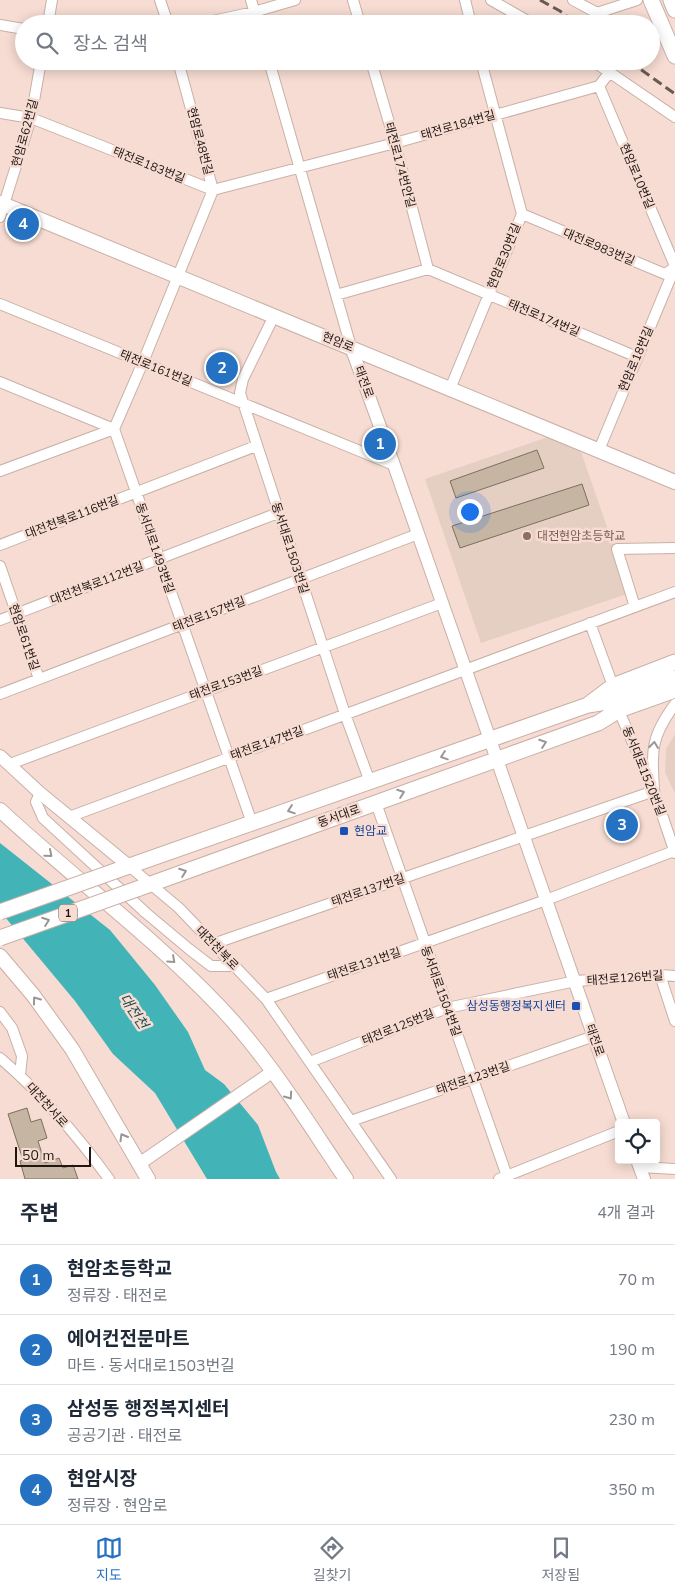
<!DOCTYPE html>
<html lang="ko">
<meta charset="utf-8">
<style>
:root{--surface:#fff;--page:#f2f2f3;--text:#1f2937;--muted:#747a83;--line:#e0e1e3;--accent:#2672c2}
body{margin:0;font-family:"Nunito Sans","Noto Sans KR",sans-serif;background:var(--page);color:var(--text)}
.controls{position:absolute;right:15px;bottom:15px;display:grid;overflow:hidden;border-radius:5px;box-shadow:0 2px 12px #0003}
.controls button{width:45px;height:45px;display:grid;place-items:center;padding:0;border:0;border-bottom:1px solid var(--line);background:var(--surface);color:var(--text);font:25px sans-serif}
.scale{position:absolute;left:15px;bottom:12px;width:76px;box-sizing:border-box;padding-left:5px;border:2px solid #1f1612;border-top:0;font-size:14px;line-height:18px;white-space:nowrap;color:#1f1612;-webkit-text-stroke:4px #f6dcd2;paint-order:stroke}
.you{position:absolute;left:469px;top:511px;width:18px;height:18px;margin:-12px;border:4px solid #fff;border-radius:50%;background:#1a73e8;box-shadow:0 0 0 8px #1a73e833}
.badge{display:grid;place-items:center;width:32px;height:32px;border-radius:50%;background:var(--accent);color:#fff;font-size:16px;font-weight:700}
.pin{position:absolute;translate:-50% -50%;border:2px solid #fff;box-shadow:0 1px 5px #0006}
.list{margin:0;padding:0;list-style:none}
h2{display:flex;justify-content:space-between;align-items:center;height:65px;margin:0;padding:0 20px;font-size:21px}
h2 small{font-size:16px;font-weight:400;color:var(--muted)}
.list li{display:grid;grid-template-columns:32px 1fr auto;gap:15px;align-items:center;box-sizing:border-box;height:70px;padding:0 20px;border-top:1px solid var(--line)}
.list b{display:block;font-size:19px;white-space:nowrap}
.list p{margin:0;font-size:16px;white-space:nowrap;color:var(--muted)}
.list em{font-size:16px;font-style:normal;color:var(--muted)}
.icon{flex:none;width:28px;height:28px;fill:none;stroke:currentColor;stroke-width:2;stroke-linecap:round;stroke-linejoin:round}
.map{position:relative;flex:none;width:675px;height:1179px;overflow:hidden}
.search{position:absolute;background:var(--surface);box-shadow:0 2px 12px #0003;left:15px;right:15px;top:15px;height:55px;display:flex;align-items:center;gap:12px;box-sizing:border-box;padding:0 18px;border-radius:28px;color:var(--muted);font-size:19px}
.sheet{height:345px;background:var(--surface)}
nav{display:flex;justify-content:space-around;align-items:center;box-sizing:border-box;height:70px;border-top:1px solid var(--line);background:var(--surface);font-size:14px;color:var(--muted)}
nav a{display:grid;justify-items:center;gap:2px}
nav .on{color:var(--accent)}
.map>svg:first-child{display:block}
</style>
<div class="map">
<svg width="675" height="1179" viewBox="0 0 675 1179">
<rect width="100%" height="100%" fill="#f6dcd2"/>
<path fill="#e5cfc3" d="M548,437L581,452L630,593L481,643L425,479Z
M675,734V794L665,772L666,749Z"/>
<path fill="#42b4b7" d="M0,843L110,930L155,985L188,1032L205,1070L224,1084L258,1125L276,1172L280,1179H207L155,1093L113,1054L75,1001L0,911Z"/>
<path fill="#c6b5a2" stroke="#7d6e5d" d="M537,450L544,468L456,498L450,481Z
M582,484L589,505L460,548L452,526Z
M27,1108L31,1122L41,1119L47,1138L38,1141L45,1163L59,1158L63,1168L73,1165L78,1179H25L20,1161L23,1160L8,1114Z"/>
<g fill="none" stroke-linecap="round" stroke-linejoin="round">
<defs>
<path id="minor" d="M160,0L168,24
M251,0L258,24
M353,0L360,24
M465,0L471,24
M491,0L533,24
M573,0L597,13L637,0
M48,24L52,0
M199,24L254,12L295,0
M0,25L24,29
M178,61L213,190L143,362L114,429L252,823
M269,61L351,347
M371,61L395,143L428,269
M593,61L675,117
M599,86L675,266
M0,113L31,118L213,190L395,143L599,86L609,73
M522,214L665,274L674,268
M0,217L31,118L41,61
M336,295L428,269L637,357
M0,304L394,465
M274,316L243,379L240,393L345,714L370,782
M0,382L114,429
M450,389L522,214L481,61
M599,450L675,267
M0,471L114,429
M0,545L256,446
M0,566L39,679
M635,607L617,549L675,548
M0,620L278,513
M590,623L613,686
M0,694L418,534
M622,718L654,791L675,853
M10,764L442,603
M40,793L36,802L43,818L146,913L189,949L211,966H234
M376,803L508,1179
M69,817L675,592
M129,866L179,908L266,999L391,1179
M213,944L654,791C652,750 650,738 675,704
M660,975L675,1021
M266,999L546,900L674,851
M0,1012L12,1028L22,1056L20,1075
M0,1058C41,1093 77,1135 109,1179
M310,1062L447,1008L576,981L660,975L675,976
M351,1121L594,1036
M640,1167L675,1169
M499,1179L619,1131"/>
<path id="tertiary" d="M351,347L394,465L624,1123
M0,756L40,793L129,866
M637,1160L644,1179
M139,1164L272,1072"/>
<path id="secondary" d="M0,203L675,482
M0,810C71,876 150,934 218,1005C268,1057 306,1120 346,1179
M0,956L33,995L72,1049L148,1179"/>
<path id="primary" d="M651,0L675,56
M671,0L675,10
M589,704L613,686L675,662
M118,870L588,705L613,701L675,678
M137,889L598,723L619,710L675,690"/>
</defs>
<use href="#minor" stroke="#c9b0a7" stroke-width="12"/>
<use href="#tertiary" stroke="#c9b0a7" stroke-width="14"/>
<use href="#secondary" stroke="#c9b0a7" stroke-width="16"/>
<use href="#primary" stroke="#c9b0a7" stroke-width="17"/>
<use href="#minor" stroke="#fff" stroke-width="10"/>
<use href="#tertiary" stroke="#fff" stroke-width="12"/>
<use href="#secondary" stroke="#fff" stroke-width="14"/>
<use href="#primary" stroke="#fff" stroke-width="15"/>
<path stroke="#695a54" stroke-width="3" stroke-dasharray="10 5" stroke-linecap="butt" d="M540,0L560,11L577,24
M629,61L675,94"/>
<defs>
<path id="primary-bridge" d="M0,912L118,870
M0,938L137,889"/>
</defs>
<use href="#primary-bridge" stroke="#c9b0a7" stroke-width="17" stroke-linecap="butt"/>
<use href="#primary-bridge" stroke="#fff" stroke-width="15"/>
</g>
<defs><path id="oneway-chevron" d="M-2-3.5L2.5 0L-2 3.5" fill="none" stroke-width="1.6" stroke-linecap="round" stroke-linejoin="round" transform="scale(1.25)"/></defs>
<g stroke="#9a9694">
<use href="#oneway-chevron" transform="translate(543 743) rotate(-20)"/>
<use href="#oneway-chevron" transform="translate(654 745) rotate(-83)"/>
<use href="#oneway-chevron" transform="translate(444 756) rotate(161)"/>
<use href="#oneway-chevron" transform="translate(401 793) rotate(-20)"/>
<use href="#oneway-chevron" transform="translate(291 810) rotate(161)"/>
<use href="#oneway-chevron" transform="translate(49 854) rotate(41)"/>
<use href="#oneway-chevron" transform="translate(183 872) rotate(-20)"/>
<use href="#oneway-chevron" transform="translate(46 921) rotate(-20)"/>
<use href="#oneway-chevron" transform="translate(172 960) rotate(42)"/>
<use href="#oneway-chevron" transform="translate(36 1000) rotate(-126)"/>
<use href="#oneway-chevron" transform="translate(289 1096) rotate(55)"/>
<use href="#oneway-chevron" transform="translate(123 1137) rotate(-120)"/>
</g>
<circle fill="#8d6e63" stroke="#f6dcd2" stroke-width="2" cx="527" cy="536" r="5"/>
<g fill="#1a4fb4" stroke="#f6dcd2" stroke-width="2">
<rect x="339" y="826" width="10" height="10" rx="2.5"/>
<rect x="571" y="1001" width="10" height="10" rx="2.5"/>
</g>
<g text-anchor="middle" stroke-width="5" stroke-linejoin="round" paint-order="stroke">
<rect fill="#f6dcd2" stroke="#60514c" stroke-width="1" x="59" y="904.5" width="18" height="17" rx="4"/>
<g font-size="11" font-weight="bold" fill="#1f1612">
<text x="68" y="917">1</text>
</g>
<g font-size="12" fill="#1f1612" stroke="#f6dcd2">
<text transform="translate(458 125) rotate(-16)" y="4">태전로184번길</text>
<text transform="translate(25 133) rotate(-75)" y="4">현암로62번길</text>
<text transform="translate(200 141) rotate(75)" y="4">현암로48번길</text>
<text transform="translate(149 165) rotate(22)" y="4">태전로183번길</text>
<text transform="translate(400 165) rotate(75)" y="4">태전로174번안길</text>
<text transform="translate(637 176) rotate(67)" y="4">현암로10번길</text>
<text transform="translate(599 247) rotate(23)" y="4">대전로983번길</text>
<text transform="translate(504 256) rotate(-68)" y="4">현암로30번길</text>
<text transform="translate(544 318) rotate(23)" y="4">태전로174번길</text>
<text transform="translate(338 342) rotate(22)" y="4">현암로</text>
<text transform="translate(636 359) rotate(-67)" y="4">현암로18번길</text>
<text transform="translate(156 368) rotate(22)" y="4">태전로161번길</text>
<text transform="translate(364 382) rotate(70)" y="4">태전로</text>
<text transform="translate(72 517) rotate(-21)" y="4">대전천북로116번길</text>
<text transform="translate(155 548) rotate(71)" y="4">동서대로1493번길</text>
<text transform="translate(290 548) rotate(72)" y="4">동서대로1503번길</text>
<text transform="translate(97 583) rotate(-21)" y="4">대전천북로112번길</text>
<text transform="translate(209 614) rotate(-21)" y="4">태전로157번길</text>
<text transform="translate(24 637) rotate(71)" y="4">현암로61번길</text>
<text transform="translate(226 683) rotate(-20)" y="4">태전로153번길</text>
<text transform="translate(267 743) rotate(-20)" y="4">태전로147번길</text>
<text transform="translate(644 771) rotate(68)" y="4">동서대로1520번길</text>
<text transform="translate(339 816) rotate(-20)" y="4">동서대로</text>
<text transform="translate(368 890) rotate(-19)" y="4">태전로137번길</text>
<text transform="translate(217 948) rotate(46)" y="4">대전천북로</text>
<text transform="translate(364 964) rotate(-19)" y="4">태전로131번길</text>
<text transform="translate(625 978) rotate(-4)" y="4">태전로126번길</text>
<text transform="translate(441 991) rotate(70)" y="4">동서대로1504번길</text>
<text transform="translate(398 1027) rotate(-22)" y="4">태전로125번길</text>
<text transform="translate(595 1040) rotate(71)" y="4">태전로</text>
<text transform="translate(473 1078) rotate(-19)" y="4">태전로123번길</text>
<text transform="translate(47 1105) rotate(48)" y="4">대전천서로</text>
</g>
<g font-size="12" fill="#785e54" stroke="#f6dcd2" text-anchor="start">
<text x="537" y="540">대전현암초등학교</text>
</g>
<g font-size="12" fill="#164399" stroke="#f6dcd2" text-anchor="start">
<text x="354" y="835">현암교</text>
<text x="566" y="1010" text-anchor="end">삼성동행정복지센터</text>
</g>
<g font-size="14" font-style="italic" fill="#194b4c" stroke="#f6dcd2">
<text transform="translate(134 1011) rotate(56)" y="5">대전천</text>
</g>
</g>
</svg>
<div class="controls">
<button><svg class="icon" aria-label="locate" viewBox="0 0 24 24"><circle cx="12" cy="12" r="6"/><path d="M12 2v4M12 18v4M2 12h4M18 12h4"/></svg></button>
</div>
<div class="scale">50 m</div>
<div class="you"></div>
<div class="pin badge" style="left:380px;top:444px">1</div>
<div class="pin badge" style="left:222px;top:368px">2</div>
<div class="pin badge" style="left:622px;top:825px">3</div>
<div class="pin badge" style="left:23px;top:224px">4</div>
<div class="search"><svg class="icon" aria-label="search" viewBox="0 0 24 24"><circle cx="10" cy="10" r="6"/><path d="M15 15l6 6"/></svg>장소 검색</div>
</div>
<section class="sheet">
<h2>주변<small>4개 결과</small></h2>
<ul class="list">
<li><span class="badge">1</span><div><b>현암초등학교</b><p>정류장 · 태전로</p></div><em>70 m</em></li>
<li><span class="badge">2</span><div><b>에어컨전문마트</b><p>마트 · 동서대로1503번길</p></div><em>190 m</em></li>
<li><span class="badge">3</span><div><b>삼성동 행정복지센터</b><p>공공기관 · 태전로</p></div><em>230 m</em></li>
<li><span class="badge">4</span><div><b>현암시장</b><p>정류장 · 현암로</p></div><em>350 m</em></li>
</ul>
</section>
<nav>
<a class="on"><svg class="icon" aria-label="map" viewBox="0 0 24 24"><path d="M3 6l6-2 6 2 6-2v14l-6 2-6-2-6 2zM9 4v14M15 6v14"/></svg>지도</a>
<a><svg class="icon" aria-label="directions" viewBox="0 0 24 24"><path d="M12 3l9 9-9 9-9-9zM9 14v-3h6M13 9l2 2-2 2"/></svg>길찾기</a>
<a><svg class="icon" aria-label="saved" viewBox="0 0 24 24"><path d="M7 4h10v16l-5-4-5 4z"/></svg>저장됨</a>
</nav>
